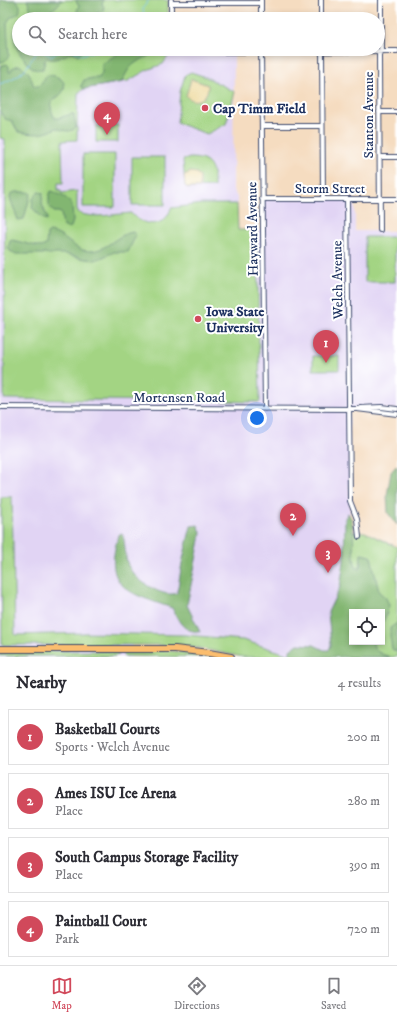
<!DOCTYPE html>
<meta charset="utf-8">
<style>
:root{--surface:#fff;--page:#f2f2f3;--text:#2b2b33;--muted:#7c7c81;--line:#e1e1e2;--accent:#d1495b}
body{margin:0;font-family:"IM FELL DW Pica",serif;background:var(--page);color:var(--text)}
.controls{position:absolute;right:12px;bottom:12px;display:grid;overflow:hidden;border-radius:0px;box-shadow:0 2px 6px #0003}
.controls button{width:36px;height:36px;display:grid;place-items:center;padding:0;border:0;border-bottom:1px solid var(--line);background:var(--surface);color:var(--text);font:20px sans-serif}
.you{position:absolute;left:257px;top:418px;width:14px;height:14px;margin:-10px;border:3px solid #fff;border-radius:50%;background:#1a73e8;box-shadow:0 0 0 6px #1a73e833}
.badge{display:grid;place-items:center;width:26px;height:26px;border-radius:50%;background:var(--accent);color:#fff;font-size:13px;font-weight:700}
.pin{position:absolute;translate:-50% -33px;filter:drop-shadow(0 1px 2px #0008)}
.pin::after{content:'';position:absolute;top:21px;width:14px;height:12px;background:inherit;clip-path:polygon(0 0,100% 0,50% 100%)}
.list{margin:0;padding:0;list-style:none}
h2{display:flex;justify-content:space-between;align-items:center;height:52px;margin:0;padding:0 16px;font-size:17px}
h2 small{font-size:13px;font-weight:400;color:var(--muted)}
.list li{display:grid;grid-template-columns:26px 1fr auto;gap:12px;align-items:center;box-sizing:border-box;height:56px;margin:0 8px 8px;padding:0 8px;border:1px solid var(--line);border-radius:0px}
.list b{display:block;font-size:15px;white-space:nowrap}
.list p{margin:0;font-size:13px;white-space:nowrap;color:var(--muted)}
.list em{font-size:13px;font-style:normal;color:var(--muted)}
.icon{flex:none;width:22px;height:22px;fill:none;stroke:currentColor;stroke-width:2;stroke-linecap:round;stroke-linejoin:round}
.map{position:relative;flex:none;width:397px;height:657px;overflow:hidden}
.search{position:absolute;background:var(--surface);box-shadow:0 2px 6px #0003;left:12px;right:12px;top:12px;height:44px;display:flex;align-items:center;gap:10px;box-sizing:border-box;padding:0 14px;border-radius:22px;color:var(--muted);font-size:15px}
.sheet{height:308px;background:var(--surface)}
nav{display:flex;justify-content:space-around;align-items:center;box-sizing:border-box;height:56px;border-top:1px solid var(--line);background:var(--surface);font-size:11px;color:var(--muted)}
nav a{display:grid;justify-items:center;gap:2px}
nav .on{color:var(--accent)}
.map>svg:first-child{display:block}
</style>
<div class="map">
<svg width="397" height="657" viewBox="0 0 397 657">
<rect width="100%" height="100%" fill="#fff"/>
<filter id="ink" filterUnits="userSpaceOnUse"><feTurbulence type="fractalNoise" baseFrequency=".025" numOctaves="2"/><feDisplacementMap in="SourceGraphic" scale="8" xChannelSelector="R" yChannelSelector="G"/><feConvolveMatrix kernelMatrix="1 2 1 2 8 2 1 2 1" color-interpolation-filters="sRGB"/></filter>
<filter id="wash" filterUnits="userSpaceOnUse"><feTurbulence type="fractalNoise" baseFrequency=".012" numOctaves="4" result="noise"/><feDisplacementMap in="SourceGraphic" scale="16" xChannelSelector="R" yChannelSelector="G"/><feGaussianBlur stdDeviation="0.9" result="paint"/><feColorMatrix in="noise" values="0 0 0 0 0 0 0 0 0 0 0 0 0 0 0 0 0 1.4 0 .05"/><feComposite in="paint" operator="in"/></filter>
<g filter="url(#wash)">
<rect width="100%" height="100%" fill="#f5dcc0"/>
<path fill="#e1d4f4" d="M0,0H168V19H19V49H169V55H234L233,190L237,197L238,230H263L262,199H355V231H397V409H349L350,532L345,657H293L242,640L186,635H132L131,657H0Z"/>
<path fill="#a3d483" stroke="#5f8270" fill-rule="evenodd" d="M0,0H168V19H19V49H169V55L163,64L147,70L128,81L84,89L78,93L77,140L62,141L63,183H58V190H61V193L77,191V209L79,213C94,219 115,214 131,213C143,227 165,229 171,208L202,204H237L238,230H257L260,402L4,399L5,139L0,138Z
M191,72L206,77L235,92L226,124L207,134L177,123L180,92L185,75Z
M118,125V142H96V126Z
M83,154H115V207H83Z
M132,157H165V205H132Z
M190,158C211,158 214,168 214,187L188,188L185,186L183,160Z
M365,237H395V282H365Z
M313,356H339V370H313Z
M1,497H12L15,635L85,633L186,635L243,640L290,655V657H243L199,648L159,645H2Z
M350,532H365L397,547V657H345ZM352,612H382V642H352Z
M0,651H117L119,655L115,656H0Z
M168,651L191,653L219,657L126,656H124L122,654L124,652Z"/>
<path fill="#82b671" stroke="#4e7268" d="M0,0H16C21,5 21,7 19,13L10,18L7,23L9,55C7,60 5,62 0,62Z
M27,0H62C55,9 50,12 39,15L31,10Z
M76,0H104L102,4L104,6L103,11L93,15C98,15 104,13 106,19H91V16L90,15L89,19H77L79,14H76L79,5L77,4Z
M19,27V49H85L78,55L73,52C64,55 55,62 47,58L45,60L43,69C40,69 37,70 34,69C30,67 17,51 16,46C14,42 14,35 15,30Z
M124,49H154C151,58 141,58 134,64C128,68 125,76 122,82L84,89L81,86L84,80L93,78H99L102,73V64Z
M7,64L9,66V72L11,71L12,68L19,65C32,73 29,74 34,86H39L47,75C67,75 71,91 53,100C50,107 51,111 55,118C61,119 67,114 74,114L76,127C71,134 63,130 56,128C45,136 31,134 18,132L12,121L5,119L0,112V66Z
M52,191L66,198L72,205L73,221L71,227L67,228L63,226L61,213L58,212H54L49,206V193Z
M15,192H28L31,193L24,219L18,220L10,198L11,194Z
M38,192L43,193L42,204L47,217V220L44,219L32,208L33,199Z
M50,232C65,234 73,250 88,251C107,252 116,234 133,232L136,235L128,252H114L101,258L95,260L85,259L65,254H16L10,251L8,248L10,241L12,240L41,247L46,245L47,234Z
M397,465V525L388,513L387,495L391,472Z
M348,513C358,526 350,552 356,567L360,569L361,554L371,556L379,592L386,598L389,605L386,616L382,623V612H352V642H373C373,652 382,654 390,657H290V650L298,644L314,645L324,650H329L331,645L328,612L340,587L344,561L345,518Z
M198,525L201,532L200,540L187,605L200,632C182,631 180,623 172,608C129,593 101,588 119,534H122C126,540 124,556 128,565C133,579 163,599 177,593L182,563L191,526Z
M397,623V652L392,649L390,637V628Z"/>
<path fill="#eeda9e" stroke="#84847e" d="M191,79L208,85C209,98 196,106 186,96Z
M191,172L197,173L200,177V188H188L185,186L184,175Z"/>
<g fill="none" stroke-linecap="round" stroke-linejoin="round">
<path stroke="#71c2ec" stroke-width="1" d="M144,19L143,8L149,0
M0,84C7,81 15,78 21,73C29,67 31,57 40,50C44,52 48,56 53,55C56,54 56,53 59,52C68,49 74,49 81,55L97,50L107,49"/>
</g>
</g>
<g filter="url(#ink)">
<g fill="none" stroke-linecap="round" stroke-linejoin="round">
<defs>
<path id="minor" d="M171,0V19
M261,0V19
M321,0V19
M171,3H261
M171,49L174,52L397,51
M261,49L265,409
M322,49L323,199
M379,112H397
M262,126H322
M380,157H397
M262,199H397
M347,199L350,501L357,519L359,537
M380,230L379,55L381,49V0
M0,407L357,409L397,414
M360,408L381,407L397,409"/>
<path id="highway" d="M0,649H175L209,653L231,657"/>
</defs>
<use href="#minor" stroke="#3c496d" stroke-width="6"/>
<use href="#highway" stroke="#3c496d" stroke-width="8"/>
<use href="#minor" stroke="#fff" stroke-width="4"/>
<use href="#highway" stroke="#fbbd6e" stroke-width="6"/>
</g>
</g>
<g fill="#d1495b" stroke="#fff" stroke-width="1.5">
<circle cx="205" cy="108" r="4"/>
<circle cx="198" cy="319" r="4"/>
</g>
<g text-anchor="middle" stroke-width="4" stroke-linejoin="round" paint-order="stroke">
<g font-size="14" font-weight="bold" fill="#1b2f5e" stroke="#fff" text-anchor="start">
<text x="213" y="113">Cap Timm Field</text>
<text x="206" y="316">Iowa State<tspan x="206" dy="16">University</tspan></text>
</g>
<g font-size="14" fill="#1b2f5e" stroke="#fff">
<text transform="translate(368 115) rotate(-90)" y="5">Stanton Avenue</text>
<text x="330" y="193">Storm Street</text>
<text transform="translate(252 229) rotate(-91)" y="5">Hayward Avenue</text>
<text transform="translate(337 280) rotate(-91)" y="5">Welch Avenue</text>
<text x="179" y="402">Mortensen Road</text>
</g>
</g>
</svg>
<div class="controls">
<button><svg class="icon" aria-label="locate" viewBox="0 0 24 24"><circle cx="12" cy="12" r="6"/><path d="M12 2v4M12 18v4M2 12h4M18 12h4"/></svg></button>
</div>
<div class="you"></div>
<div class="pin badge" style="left:326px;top:363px">1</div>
<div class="pin badge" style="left:293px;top:536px">2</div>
<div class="pin badge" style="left:328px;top:573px">3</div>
<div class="pin badge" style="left:107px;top:135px">4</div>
<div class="search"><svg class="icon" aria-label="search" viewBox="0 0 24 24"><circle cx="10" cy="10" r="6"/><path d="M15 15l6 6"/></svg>Search here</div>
</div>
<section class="sheet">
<h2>Nearby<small>4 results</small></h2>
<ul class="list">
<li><span class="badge">1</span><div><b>Basketball Courts</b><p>Sports · Welch Avenue</p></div><em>200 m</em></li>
<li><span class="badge">2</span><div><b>Ames ISU Ice Arena</b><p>Place</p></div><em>280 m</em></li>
<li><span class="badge">3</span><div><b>South Campus Storage Facility</b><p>Place</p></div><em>390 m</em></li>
<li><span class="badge">4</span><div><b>Paintball Court</b><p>Park</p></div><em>720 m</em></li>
</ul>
</section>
<nav>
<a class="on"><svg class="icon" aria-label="map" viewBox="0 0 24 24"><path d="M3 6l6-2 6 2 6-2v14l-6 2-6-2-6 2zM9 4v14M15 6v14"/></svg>Map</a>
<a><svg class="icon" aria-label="directions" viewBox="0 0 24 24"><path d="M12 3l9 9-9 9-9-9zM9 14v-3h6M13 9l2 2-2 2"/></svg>Directions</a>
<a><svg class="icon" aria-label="saved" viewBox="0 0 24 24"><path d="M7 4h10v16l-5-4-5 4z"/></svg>Saved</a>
</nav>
